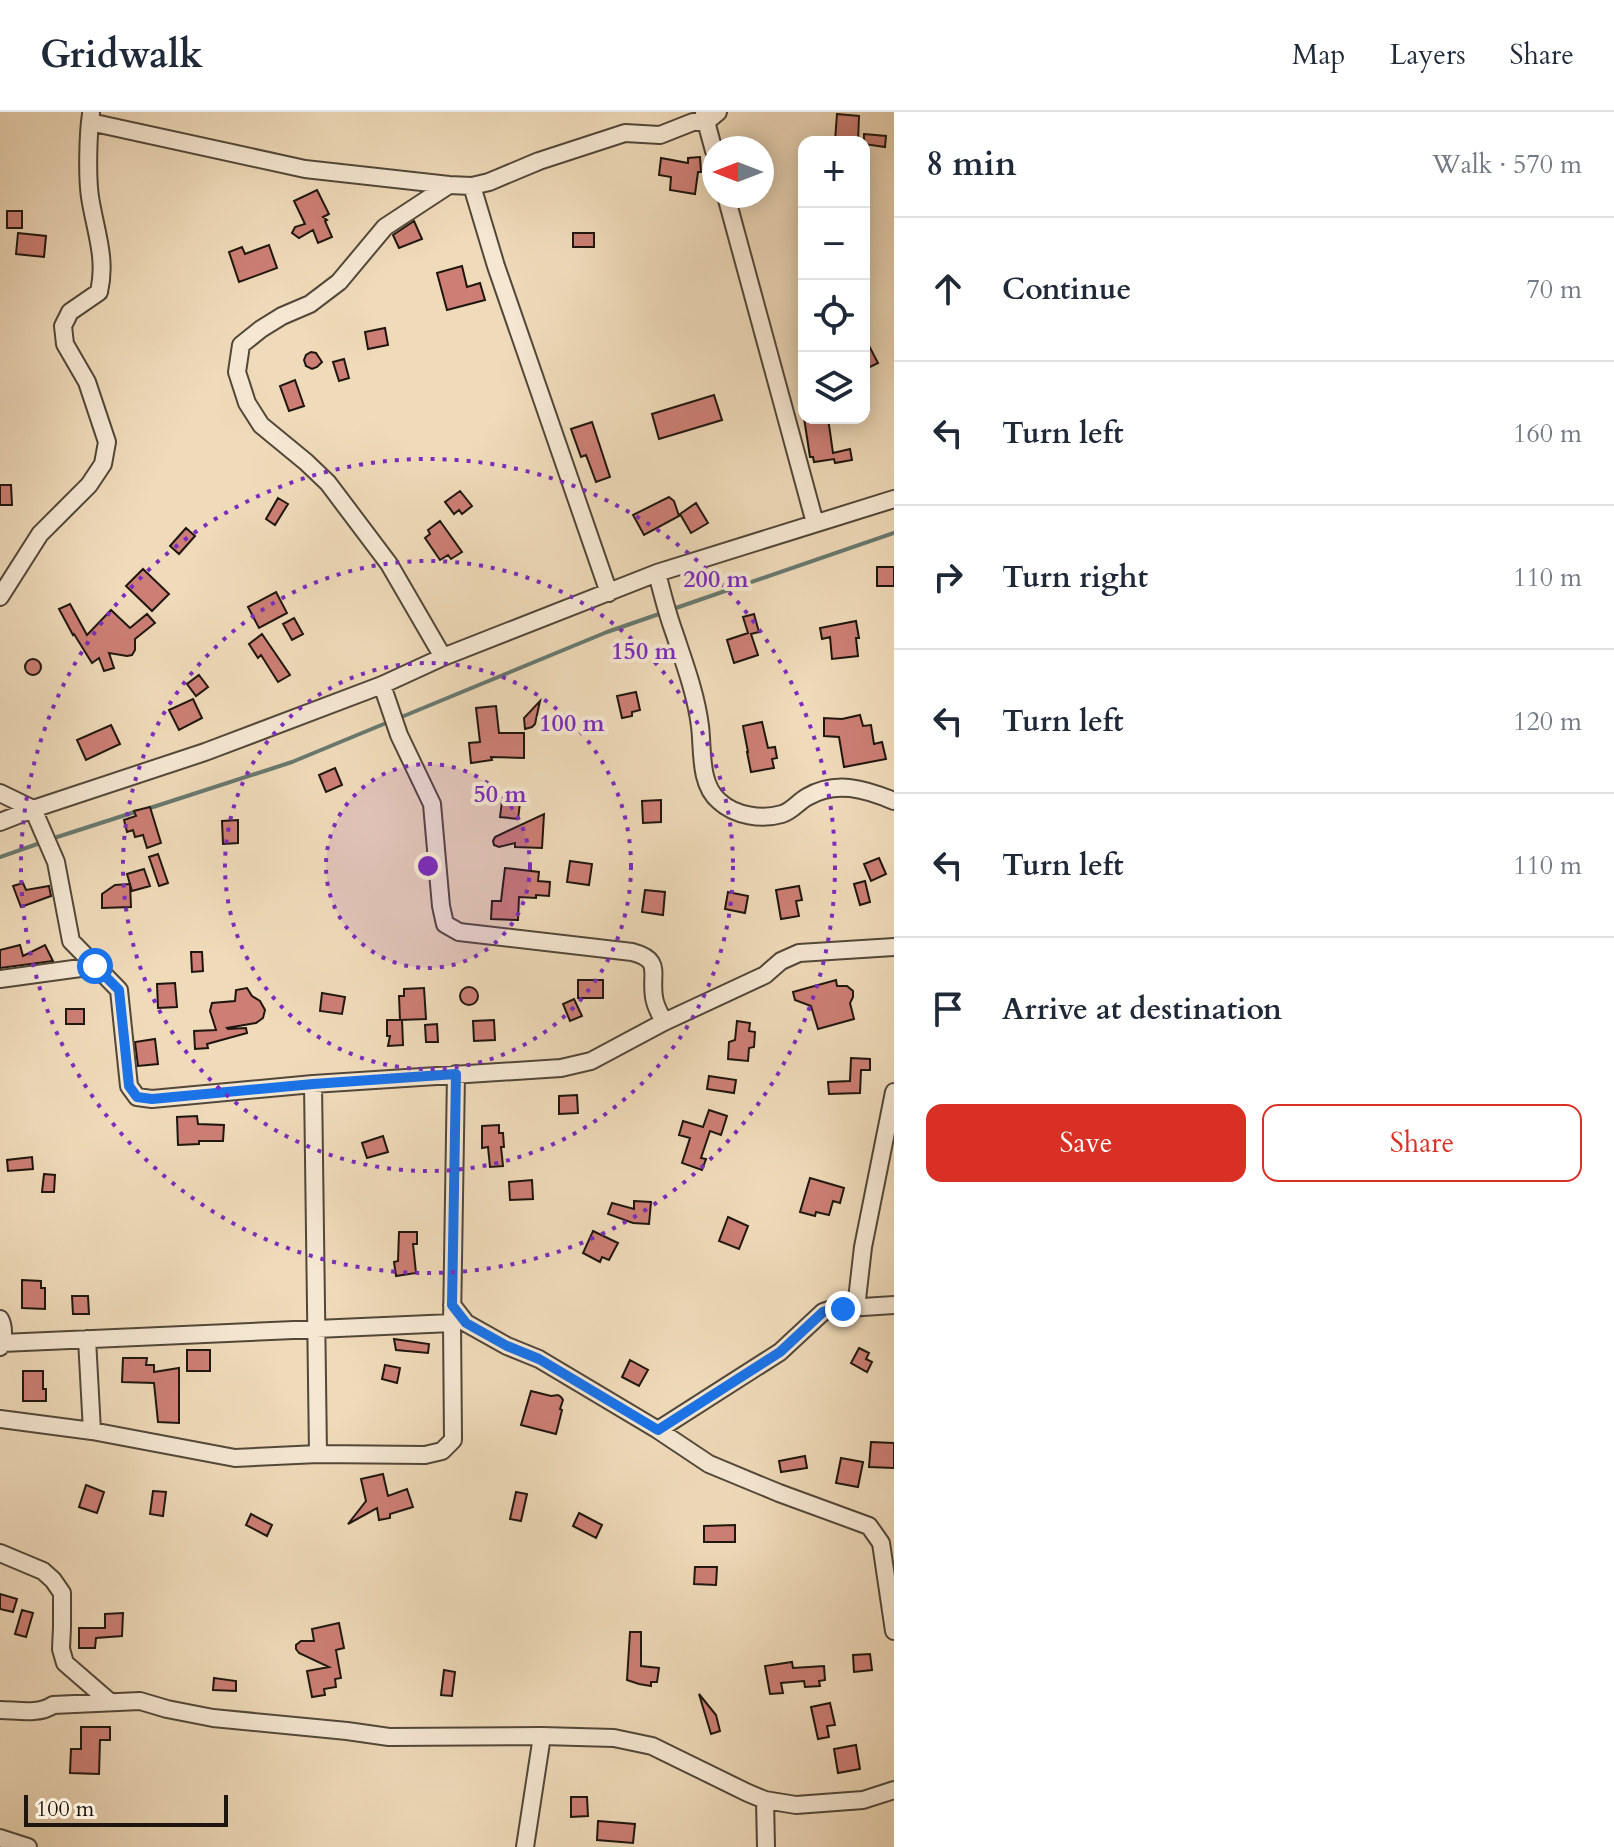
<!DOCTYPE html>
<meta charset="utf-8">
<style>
:root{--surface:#fff;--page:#f6f6f7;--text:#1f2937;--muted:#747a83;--line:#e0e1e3;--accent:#d93025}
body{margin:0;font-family:Cardo,serif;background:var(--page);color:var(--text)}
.controls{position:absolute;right:24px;top:24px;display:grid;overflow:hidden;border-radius:16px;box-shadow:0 4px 20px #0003}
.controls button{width:72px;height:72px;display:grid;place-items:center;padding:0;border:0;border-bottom:2px solid var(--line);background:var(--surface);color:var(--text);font:40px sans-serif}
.compass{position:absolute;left:702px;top:24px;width:72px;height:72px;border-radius:50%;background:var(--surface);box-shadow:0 4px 20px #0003;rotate:270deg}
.scale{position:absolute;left:24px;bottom:20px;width:204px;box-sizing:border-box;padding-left:8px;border:4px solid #1e160e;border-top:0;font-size:22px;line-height:28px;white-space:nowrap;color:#1e160e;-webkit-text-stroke:6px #f5e7d2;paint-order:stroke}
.stop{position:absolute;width:24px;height:24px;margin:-18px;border:6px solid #1a73e8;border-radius:50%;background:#fff}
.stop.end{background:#1a73e8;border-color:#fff;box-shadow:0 2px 8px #0008}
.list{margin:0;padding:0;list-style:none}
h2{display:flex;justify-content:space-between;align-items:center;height:104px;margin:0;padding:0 32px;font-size:34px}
h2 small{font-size:26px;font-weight:400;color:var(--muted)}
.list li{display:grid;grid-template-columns:52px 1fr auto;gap:24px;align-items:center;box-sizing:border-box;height:144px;padding:0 32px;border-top:2px solid var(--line)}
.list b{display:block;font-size:30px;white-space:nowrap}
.list em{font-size:26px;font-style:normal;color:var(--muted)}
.actions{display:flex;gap:16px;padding:24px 32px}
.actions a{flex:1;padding:18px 0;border:2px solid var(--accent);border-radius:16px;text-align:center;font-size:28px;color:var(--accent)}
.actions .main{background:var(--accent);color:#fff}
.icon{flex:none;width:44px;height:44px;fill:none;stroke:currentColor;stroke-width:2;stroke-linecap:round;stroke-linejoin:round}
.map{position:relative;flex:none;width:894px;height:1735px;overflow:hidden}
header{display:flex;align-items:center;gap:48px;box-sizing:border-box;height:112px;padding:0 40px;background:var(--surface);border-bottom:2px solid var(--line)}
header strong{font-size:38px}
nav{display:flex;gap:44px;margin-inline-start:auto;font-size:28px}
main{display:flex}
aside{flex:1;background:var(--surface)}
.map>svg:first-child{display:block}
</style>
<header>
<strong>Gridwalk</strong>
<nav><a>Map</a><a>Layers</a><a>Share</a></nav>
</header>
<main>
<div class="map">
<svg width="894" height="1735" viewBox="0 0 894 1735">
<rect width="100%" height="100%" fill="#efdab9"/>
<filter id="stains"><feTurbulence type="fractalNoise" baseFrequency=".0025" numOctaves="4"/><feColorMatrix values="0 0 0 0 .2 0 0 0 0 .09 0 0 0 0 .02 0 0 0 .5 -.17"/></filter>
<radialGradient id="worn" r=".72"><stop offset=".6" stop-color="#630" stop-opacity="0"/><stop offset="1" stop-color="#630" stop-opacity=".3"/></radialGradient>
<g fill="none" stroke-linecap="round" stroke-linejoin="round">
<path stroke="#68796f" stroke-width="4" d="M670,498L894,421
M399,606L607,520L662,501
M147,697L292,650L391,609
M51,727L138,699
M0,745L43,730"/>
</g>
<path fill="#cd7f75" stroke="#1e160e" stroke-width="2" d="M837,2L859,4L858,30L835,29Z
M864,22L886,24L885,35L864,32Z
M700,45L701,60H698L695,82L670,78L671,65L659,63L661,46L688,51V46Z
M317,78L329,102L323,105L327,108L325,109L332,125L318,131L313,118L299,126L292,121L295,115L305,112L294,89Z
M7,99H22V116H7Z
M414,109L422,127L399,136L393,123Z
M18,121L46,124L44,145L16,142Z
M573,121H594V135H573Z
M269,133L277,156L239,170L229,140L242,135L245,142Z
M462,154L467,175L480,171L485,188L447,198L437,161Z
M385,216L388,233L368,237L365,220Z
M864,224L878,251L864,258Z
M311,240L316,241L322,250L317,255L312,257L306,254L304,248L306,243Z
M344,247L349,266L339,269L333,250Z
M295,268L304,294L289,299L280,274Z
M714,283L722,308L659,327L652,302Z
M804,306H828L833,341L850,337L852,348L835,351L834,347L814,350L813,345H810Z
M592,310L610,365L596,370L586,343L581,345L571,317Z
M0,373H11L12,393H0Z
M460,379L472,394L462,402L459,398L454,402L445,390Z
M669,385L674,389L679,404L644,423L633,403Z
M278,386L288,392L275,413L266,407Z
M696,391L708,411L691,421L680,402Z
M440,409L462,440L451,447L448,443L440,448L425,426L430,422L428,418Z
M186,416L195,424L179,442L170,434Z
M877,455H894V474H877Z
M143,457L169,482L152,499L126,474Z
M276,480L287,501L259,516L248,495Z
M70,492L87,523L111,498L130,516L147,502L155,511L135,527V538L132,543L127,544L109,541L114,556L104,559L99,546L92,551L74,522L73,523L59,497Z
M754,502L759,520L751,522L758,543L734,551L727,528L748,521L743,505Z
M294,506L303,522L292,528L283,512Z
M856,509L859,526H856L858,544L832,547L830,525L822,527L820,516Z
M262,522L290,563L278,570L261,543L258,546L249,532Z
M25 555a8 8 0 1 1 16 0a8 8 0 1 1-16 0Z
M199,563L208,575L196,584L187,572Z
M636,580L640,598L632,600V604L622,606L617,584Z
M193,587L202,606L179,618L169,598Z
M540,589L535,612L532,615L525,617L524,606Z
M496,594L499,621H524V646L491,645L492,648L471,651L469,631L480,630L476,596Z
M860,603L863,614L871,613L874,632L882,630L886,647L844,655L839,625L824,624V606L842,607Z
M762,610L768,636L775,635L777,646L772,647L774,656L751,660L747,640H748L743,614Z
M111,613L120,632L86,648L77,628Z
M335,656L342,673L326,680L319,663Z
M661,688V710L643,711L642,689Z
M502,689L520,691L518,707L500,705Z
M150,695L161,731L147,736L143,723L135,725L133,718L127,720L124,708L136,704L134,699Z
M544,702L542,736L515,735V731L499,735L494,733L493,729L495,725Z
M238,708V731L223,732L222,709Z
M158,742L168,771L159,774L149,745Z
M879,746L886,762L871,769L864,752Z
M570,749L592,752L589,773L567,770Z
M505,756L539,760L538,769L550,770L549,784L536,783V786L519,785L518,808L491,807L492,789H501Z
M144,757L150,774L132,779L127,762Z
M865,769L870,790L860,793L854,772Z
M23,771L26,778L49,774L51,784L21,795L13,774Z
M130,772L131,795L102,796V782L115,773Z
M799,774L802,788L796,789L799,804L781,807L776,778Z
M645,778L665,780L663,803L642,800Z
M728,780L748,784L745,801L725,797Z
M20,833L23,844L45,833L53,849L0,856V838Z
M191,840H202L203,859L192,860Z
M578,868H603V886H578Z
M836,868L837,874H847L853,879V885L850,891L854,907L818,917L811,894L795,888L793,880Z
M175,871L177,895L158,896L157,872Z
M460 884a9 9 0 1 1 18 0a9 9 0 1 1-18 0Z
M247,876L252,884L260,889L265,898L263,906L256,911L227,916L228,917L246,916L247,921L207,932L208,936L195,937L194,919L216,918L210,899L212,891L235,889L236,878Z
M424,876L426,907L400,908L399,884H404V877Z
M322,881L345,885L342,902L320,899Z
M574,887L582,904L570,909L563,892Z
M66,897H84V912H66Z
M387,908H402L403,933L388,934L390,924H387Z
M494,908L495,928L474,929L473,909Z
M737,909L750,911L749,919L755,920L754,935L749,936L748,949L728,947L729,930L735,928Z
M437,912L438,930H426L425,913Z
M155,927L158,952L138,954L135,930Z
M851,946L870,947V958H861L860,981L829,982L828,970L850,969Z
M709,964L736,968L734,981L707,977Z
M577,983L578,1001L559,1002V984Z
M709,998L727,1004L721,1023L710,1019L701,1046L706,1047L702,1058L682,1051L690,1026L679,1023L683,1009L703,1015Z
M197,1004L198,1012L224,1013L223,1029H199V1032L178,1033L177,1005Z
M499,1013V1021H503L504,1035H501L503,1054L490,1055L488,1035L482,1036V1014Z
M383,1024L388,1040L367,1046L362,1031Z
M32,1045L33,1057L8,1059L7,1048Z
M44,1062L55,1063L54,1080H42Z
M810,1066L844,1076L840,1091L833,1089L829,1103L816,1100L815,1104L800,1100Z
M532,1068L533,1087L510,1088L509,1070Z
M634,1089L651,1090L649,1112L633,1111L608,1102L612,1091L634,1097Z
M728,1105L748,1114L739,1137L719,1129Z
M593,1119L618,1131L609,1148L602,1145L600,1150L583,1141Z
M399,1120H417V1132H413L416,1161L396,1164L394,1150L398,1149Z
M22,1168L41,1169V1176H45V1197L22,1196Z
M72,1184H88L89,1202H73Z
M394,1227L429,1232L428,1241L396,1238Z
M859,1236L869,1241L866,1247L872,1250L867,1260L851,1251Z
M187,1238H210V1259H187Z
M123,1246H147L146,1253H154V1260L179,1256V1311L158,1310L154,1271L122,1270Z
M630,1248L648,1258L639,1274L622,1265Z
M385,1253L400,1256L397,1271L382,1267Z
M23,1259H43V1277H46V1289H23Z
M531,1279L551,1284L558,1283L561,1285L563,1288L560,1297L562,1298L556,1322L521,1313Z
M871,1330L894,1331V1356L869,1355Z
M805,1344L807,1356L781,1360L779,1349Z
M841,1346L863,1350L858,1375L836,1371Z
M383,1362L388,1384L407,1377L413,1395L390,1402V1406L379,1408L377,1396L348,1412L366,1389L361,1367Z
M86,1373L104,1380L97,1401L79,1395Z
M153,1379L166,1380L163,1404L150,1402Z
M516,1380L527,1382L521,1409L510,1407Z
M579,1401L602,1413L596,1426L573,1414Z
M251,1402L272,1413L267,1424L246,1413Z
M735,1413V1430H704V1414Z
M695,1455H717L716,1473L694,1472Z
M0,1482L17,1487L13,1500L0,1497Z
M22,1498L33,1501L26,1525L15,1522Z
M123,1501L122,1524L96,1526L95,1536H79V1516H105V1502Z
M339,1511L344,1536L336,1538L341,1566L335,1567L336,1575L324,1577L325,1583L312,1585L307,1559L329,1555L299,1541L296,1537V1533L301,1529H314L312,1517Z
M630,1520H641V1554L659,1556L657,1570H651V1574L639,1572L627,1568Z
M870,1542L872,1558L854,1560L853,1543Z
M792,1550L793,1556L824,1554L825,1568L819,1569L820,1574L805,1575L804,1569L781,1571L783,1581L770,1582L765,1554Z
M444,1558L455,1560L452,1584L441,1583Z
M214,1566L236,1569V1579L213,1578Z
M699,1582L716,1603L720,1619L711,1622Z
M830,1591L835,1613L827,1614L829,1625L818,1627L811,1595Z
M81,1615H110V1628H100L99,1662L70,1661L71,1637H81Z
M856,1633L860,1657L838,1661L834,1637Z
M571,1685H587L588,1704L571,1705Z
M598,1709L635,1712L633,1731L597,1728Z"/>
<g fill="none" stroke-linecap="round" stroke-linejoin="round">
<defs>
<path id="minor" d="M704,2L714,39
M90,10L305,57L449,73L472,74L489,70L539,49L625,21L660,23L693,10H706L718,0
M472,74L496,154L609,481
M726,84L815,411
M657,461C662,481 667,501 674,520C684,550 696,582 700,614C703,638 699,672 719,689C735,704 762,708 782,702C792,699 798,690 807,685C836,668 865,677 894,689
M0,485L40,422L89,373L103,352L107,330L87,270L65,232L63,214L70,200L99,180C107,146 95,118 90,85C87,65 88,21 91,2
M443,545L389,452L328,371L306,350L261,313L247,291L237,260L241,233L261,217L282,204L310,192L339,170L385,115L449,73
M382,573L399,623L432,692L441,794L445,812L459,820L632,840C663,848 650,861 654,885C655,894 660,902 664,910
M0,681L33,697L56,750L71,829L119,878L129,974L137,985L152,987L313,972L561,956L591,949L664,910L765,863L781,849L799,841L894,835
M0,710L33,697L205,640L382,573L443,545L657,461L894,387
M0,867L95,854
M313,972L318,1342
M452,1193L466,1211L482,1220L507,1234L539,1247L658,1318L709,1352L779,1381L869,1414L881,1431L894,1519
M856,1196L863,1135L894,980
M0,1207C4,1214 4,1228 0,1235
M87,1227L92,1319
M2,1231L452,1211
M0,1307L92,1319L235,1346L318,1342L425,1343L442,1339L453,1328L452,1211L456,962
M658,1318L780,1240L823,1200L832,1197L894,1193
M0,1441L43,1459L53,1468L62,1481V1515L61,1537L65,1551L110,1590
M0,1598C16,1598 39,1603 53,1593L140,1589L167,1597L213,1606L347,1619L389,1625L542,1624L525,1735
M542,1624L614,1626L652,1634L748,1681L765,1688L796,1693L863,1688L894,1678
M765,1688L766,1735
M0,1726L28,1735"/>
</defs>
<use href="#minor" stroke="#524739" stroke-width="20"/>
<use href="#minor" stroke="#f5e7d2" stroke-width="16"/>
</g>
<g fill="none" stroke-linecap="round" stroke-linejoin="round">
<path stroke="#1a73e8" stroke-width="10" d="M95,854L119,878L129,974L137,985L152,987L313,972L456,962L452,1193L466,1211L482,1220L507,1234L539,1247L658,1318L780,1240L823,1200L832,1197H843"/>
</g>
<circle cx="428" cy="754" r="102" fill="#7b2cbf" fill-opacity=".12"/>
<g fill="none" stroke="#7b2cbf" stroke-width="4" stroke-dasharray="4 8">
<circle cx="428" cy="754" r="102"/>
<circle cx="428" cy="754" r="203"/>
<circle cx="428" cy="754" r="305"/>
<circle cx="428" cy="754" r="407"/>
</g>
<circle cx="428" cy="754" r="12" fill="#7b2cbf" stroke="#f5e7d2" stroke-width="4"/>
<g font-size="24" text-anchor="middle" font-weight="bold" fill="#7b2cbf" stroke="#f5e7d2" stroke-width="8" stroke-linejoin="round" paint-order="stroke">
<text x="716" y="475">200 m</text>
<text x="644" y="547">150 m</text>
<text x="572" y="619">100 m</text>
<text x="500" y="690">50 m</text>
</g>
<rect width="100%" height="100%" filter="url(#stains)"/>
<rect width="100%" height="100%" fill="url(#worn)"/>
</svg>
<div class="controls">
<button>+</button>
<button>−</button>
<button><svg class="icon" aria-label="locate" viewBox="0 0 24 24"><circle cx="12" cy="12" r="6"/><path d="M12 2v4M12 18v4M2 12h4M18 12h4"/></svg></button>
<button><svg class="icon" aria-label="layers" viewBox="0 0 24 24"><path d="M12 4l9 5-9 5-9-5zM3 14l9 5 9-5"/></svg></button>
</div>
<svg class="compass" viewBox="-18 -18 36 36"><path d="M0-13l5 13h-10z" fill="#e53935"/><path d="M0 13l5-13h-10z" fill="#747a83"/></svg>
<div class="scale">100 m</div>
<div class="stop" style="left:95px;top:854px"></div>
<div class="stop end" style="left:843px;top:1197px"></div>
</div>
<aside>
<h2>8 min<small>Walk · 570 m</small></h2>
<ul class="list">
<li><svg class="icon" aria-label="ahead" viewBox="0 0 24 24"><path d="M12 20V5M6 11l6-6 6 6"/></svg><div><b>Continue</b></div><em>70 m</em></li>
<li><svg class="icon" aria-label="left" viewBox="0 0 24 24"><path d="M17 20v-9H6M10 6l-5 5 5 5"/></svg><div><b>Turn left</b></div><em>160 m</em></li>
<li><svg class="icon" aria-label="right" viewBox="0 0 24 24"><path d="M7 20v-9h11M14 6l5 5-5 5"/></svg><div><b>Turn right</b></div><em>110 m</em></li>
<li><svg class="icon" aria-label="left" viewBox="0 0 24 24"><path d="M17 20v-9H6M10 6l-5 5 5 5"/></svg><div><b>Turn left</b></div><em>120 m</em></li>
<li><svg class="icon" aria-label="left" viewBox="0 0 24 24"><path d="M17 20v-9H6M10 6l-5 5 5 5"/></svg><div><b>Turn left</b></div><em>110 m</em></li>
<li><svg class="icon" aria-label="arrive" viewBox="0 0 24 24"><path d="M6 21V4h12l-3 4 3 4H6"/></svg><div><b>Arrive at destination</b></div></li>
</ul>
<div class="actions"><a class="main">Save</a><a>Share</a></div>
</aside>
</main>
